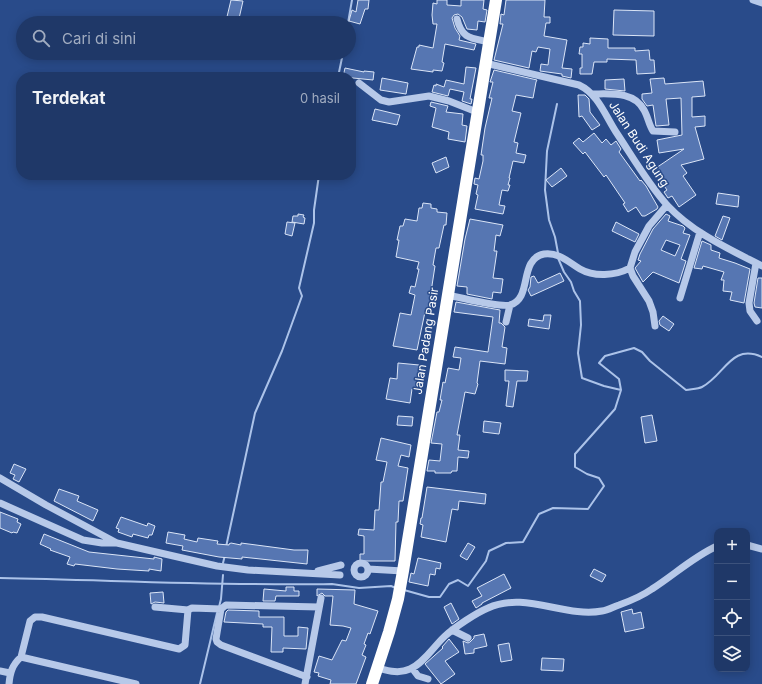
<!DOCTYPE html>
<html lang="id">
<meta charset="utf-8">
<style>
:root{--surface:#1f3868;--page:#273f6e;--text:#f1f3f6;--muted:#a1acc0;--line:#3c527c}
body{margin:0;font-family:Inter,sans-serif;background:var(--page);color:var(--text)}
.controls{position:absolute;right:12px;bottom:12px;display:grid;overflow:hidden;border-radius:8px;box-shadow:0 2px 10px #0003}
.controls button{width:36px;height:36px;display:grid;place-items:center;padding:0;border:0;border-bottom:1px solid var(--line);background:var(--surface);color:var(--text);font:20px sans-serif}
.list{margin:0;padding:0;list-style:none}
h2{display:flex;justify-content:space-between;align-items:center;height:52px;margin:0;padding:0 16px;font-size:17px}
h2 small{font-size:13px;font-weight:400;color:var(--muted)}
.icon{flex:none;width:22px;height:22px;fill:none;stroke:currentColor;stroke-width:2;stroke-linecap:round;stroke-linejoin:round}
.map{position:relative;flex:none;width:762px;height:684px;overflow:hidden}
.search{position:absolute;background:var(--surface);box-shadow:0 2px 10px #0003;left:16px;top:16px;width:340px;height:44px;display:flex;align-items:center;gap:10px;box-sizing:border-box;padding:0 14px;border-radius:22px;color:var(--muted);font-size:15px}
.panel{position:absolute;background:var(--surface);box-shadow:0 2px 10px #0003;left:16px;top:72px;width:340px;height:108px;border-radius:16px}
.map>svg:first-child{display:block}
</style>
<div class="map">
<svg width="762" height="684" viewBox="0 0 762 684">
<rect width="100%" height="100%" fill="#294b8a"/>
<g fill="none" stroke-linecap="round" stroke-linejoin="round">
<path stroke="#acc3e9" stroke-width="2" d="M348,23L352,0
M338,77L343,53
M557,104L547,151L545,190L549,220L555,237L558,253
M558,258L564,272L571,282L574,291L580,301L581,325L578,353L582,378L604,386L621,390
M226,547L255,413L282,351L302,296L299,288L314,223V210L319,175
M223,563L225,555
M0,578C111,580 221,586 332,584L359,588L391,586L396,588
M404,590L429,597H440L449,584L458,580L468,586L486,561L489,551L506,543L523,542L539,514L553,508L588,509L604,486L599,478L587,474L575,467V454L615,409L621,390L619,379L599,363L605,356L634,348L642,352L650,361L686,390C691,389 698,389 702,387C725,375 731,343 762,357
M219,607L221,599L223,575
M200,684L217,613"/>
</g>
<path fill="#5676b2" stroke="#dbe5f7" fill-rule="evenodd" d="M231,0L243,1L238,23L226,21Z
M358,0H369L368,9H365L360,24L349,21L352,10L356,12Z
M437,0H447V5L461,6V0H484L483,9L487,10L485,22L478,21L477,30L467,29L462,17L458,14L454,15L452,18L455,28L460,36L459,40L476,44L474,50L445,44L442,62L444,63L442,71L433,70V72L411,69L417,47H419V45L433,48L437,24H433L432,15L433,3L437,4Z
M506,0H545L544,17H550V23H546L544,36L567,40L562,68L572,69L571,78L562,76V74L540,71L541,64L548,65L550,49L538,47L536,52L532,51L529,68L494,60L503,24H500L501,14L504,15Z
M614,10L654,11V36L613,35Z
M590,38L608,39V48H635V51L649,50L650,60H654L655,73L637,74L636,60L607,59V62H594L592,74H580V68H582V54H579L580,47H583V43L590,44Z
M466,67L476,68L470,99H472L471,104L462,101L464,92L450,89L448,96L432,92L434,85L436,86V84L444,87L446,80L464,84Z
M345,68L364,72V71L374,72L373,80L343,77Z
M494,70L537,80L536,82L533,98L516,95L512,111L521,113L514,142L518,143L516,153L526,155L524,163L513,161L509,178H510L508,185H510L508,191L502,190L499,205L505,206L503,214L475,209L478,195L476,194L478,185L474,184L475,178L479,179L483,161V155H481L485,128L492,98H489L493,82H490Z
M382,78L408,83L406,94L380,90Z
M664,78L665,84L703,81L705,96L692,97V117L705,116V126L695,127L704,159L681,165L687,173L683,176L696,195L679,207L672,196L668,198L664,192L667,190L653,170L684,149L659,153L657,140L682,135L681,98L666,99L669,125L656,126L653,105L647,106L642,99V94L652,93L650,79Z
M624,79L625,91L605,89V80Z
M578,95H585L589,99L590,112L600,125L592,130L582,116L579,117Z
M431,102L448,106L446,112L463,114L462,125L467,126L465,142L448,139L449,132L432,127L436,108L430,106Z
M375,109L400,115L397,125L372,120Z
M594,133L602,143L606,139L611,145L616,141L621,149L619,152L640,181L641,180L646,186L658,207L657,209L645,216H642L636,207L628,212L623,204L625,203L606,175L604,177L585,152L583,154L573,143L579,138L583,142Z
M446,157L449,167L436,173L432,163Z
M561,168L567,176L552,187L546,180Z
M718,193L739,196L738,207L716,204Z
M423,203L431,204V208L437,209V212L447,213L446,225H444L439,248H436L433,265L435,266L431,292H433L428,313L425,312L417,350L393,346L400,313L411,315L415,295L409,293L411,286L415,287L419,269H417L419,262L396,257L399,240H397L400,226H403L405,219L417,221L419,208H422Z
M298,214L304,215L303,217L305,218L304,224L292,222L293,216H298Z
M666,214L670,216L668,221L683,226L685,228L683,233L690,235L681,259L686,261L679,283L653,272L643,282L635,268L641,261L638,260L640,254L653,229ZM666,240L680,245L675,256L661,250Z
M723,216L730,218L722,240L715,236Z
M470,219L503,225L500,236L496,235L494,251H497L493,278L503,279L501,293L493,292L492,299L467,294V287L457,286L465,239Z
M287,222L295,223L292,236L285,234Z
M616,222L639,234L635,242L612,231Z
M702,241L711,245V250L720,253L719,258L735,263L750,269L744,303L730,300L732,292L723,291L724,280H721L724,272L703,266L702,269L694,268Z
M560,273L564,281L531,296L528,290L530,287L531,277L534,276L538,283Z
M758,278H762V308L755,307L754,303Z
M456,302L500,310L499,323H501L505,327L502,347L507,348L505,364L480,361L477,383L478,384L475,394L465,392L457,435H460L458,450L469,451L468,458L458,457L457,471H452L451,473H435V471H427L429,460L440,461L442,444L431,443L437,412H439L442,400H440L443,382L445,383L448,368L459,370L461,358L453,357L455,347L488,352L493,317L454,312Z
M544,315H551L549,329L528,326L529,319L543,321Z
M663,316L674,324L669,331L660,325L659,321Z
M398,363L419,365L417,390L412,389L410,403L386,399L390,378L397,379Z
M505,370L528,371L527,381H517L513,407L506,406L509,381H505Z
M652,415L657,441L645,443L641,417Z
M398,416L413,417L412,426L397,425Z
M484,421L501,423L499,434L483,432Z
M381,438L411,445L409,457L401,455L398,466L408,468L403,501H399L398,522H396L395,561H360V554H364V536L358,535L359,529L374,530L375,510H379L381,482H383L387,462L376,460Z
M14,464L26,469L19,482L13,479L15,475L10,473Z
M427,487L486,494L485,504L459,501L458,510L452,509L446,542L421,537L423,525L420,524L421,518H422Z
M59,489L79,496L77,501L98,510L93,521L54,501Z
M0,512L18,519L17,522L21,524L17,533L13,532L12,533L0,528Z
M121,517L147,526L148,523L155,526L152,535H149L148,538L133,534L132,537L118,532L119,529L116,528Z
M168,532L185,535L184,539L197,542L198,538L218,541L217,544L229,545V544L231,543L241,545V543L294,550H308L307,564L242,557V559L219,557L182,550L183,546L166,543Z
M44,534L89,552L154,559V557L162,559L161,571L149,569V571L117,569L75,564L74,566L67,564L70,557L50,550L51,549L40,544Z
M468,543L475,547L467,560L460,556Z
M418,558L441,563L440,569L436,568L435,575L430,574L428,586L409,582L411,573L414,574Z
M594,569L606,575L602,582L590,576Z
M504,574L511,588L482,603V604L476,608L472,601L482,596L477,588Z
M286,587H294V591H299V596H276L275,601H263L264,589L286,591Z
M317,589L355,590L354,604L378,611L370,634L368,633L364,644L366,645L362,655L366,657L356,684H330L331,680L318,676L319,673L314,672L319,656L332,660L342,640L346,641L351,628L343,626L330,625L333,596H325L322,593L317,596Z
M163,592L164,603L155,602L151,604L150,593Z
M451,603L459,619L452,624L444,607Z
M632,609L633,614L641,612L644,628L625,632L621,612Z
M228,610L259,611V617H284V636H298V627L308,628L306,649L283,648V652H271L272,627H263V624L224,622L226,612Z
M484,634L487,646L474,649V653L465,654L463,641L468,643L470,642L474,638V636Z
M449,639L459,652L445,661L455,674L441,684L425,664L443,648L442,647Z
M509,643L512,660L501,662L498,645Z
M542,658L564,659L563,671L541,670Z"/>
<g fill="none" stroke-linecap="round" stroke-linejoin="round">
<path stroke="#b7c9e9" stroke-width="7" d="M753,0L762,3
M457,19C462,39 471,38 489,42
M485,63L579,85C598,94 605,115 616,132C632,156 648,184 667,205C693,233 729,249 762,266
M359,83L381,100L389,102L429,96L449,101L477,112
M592,94C611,94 634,91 644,110C648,117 649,125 653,131L675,132
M756,263L749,303L750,311L757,321
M447,295C460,297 500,308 510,305C533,299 518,259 544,254C559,252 568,262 580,269C594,277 615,276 630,268
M680,298L700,232
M506,322L510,305
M655,326L653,312L649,301L633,276L630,268L635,252L649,226L667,205
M0,478L46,505L117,543L217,566L248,570L340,575
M0,503L83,540L102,543H115
M747,545L762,549
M354 570a7 7 0 1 1 14 0a7 7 0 1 1-14 0Z
M368,569L403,571
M318,571L341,565
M155,607L188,610
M452,630L468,638
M21,657L30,621L35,617H42L179,649L185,645L188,610L192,608L221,609
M378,668C389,671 399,674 410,669C424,663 434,646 445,636C455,627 476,613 488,608C525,591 565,618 602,611C608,610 613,607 619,605C630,601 642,596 652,589C674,575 693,557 717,546
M412,668L418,676L428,679
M0,671L10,673
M307,677L221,645L217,642L216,639L221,609L226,605L319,607
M9,684C10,673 12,665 21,657L136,684
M305,684L321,598"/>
<path stroke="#fff" stroke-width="12" d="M372,684L389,632L398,599L403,571L496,0"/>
</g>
<g text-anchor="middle" stroke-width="3" stroke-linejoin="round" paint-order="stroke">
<g font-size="12" fill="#fff" stroke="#294b8a">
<text transform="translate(639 144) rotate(57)" y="4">Jalan Budi Agung</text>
<text transform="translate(426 341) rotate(-81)" y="4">Jalan Padang Pasir</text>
</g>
</g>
</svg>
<div class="controls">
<button>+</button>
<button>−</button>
<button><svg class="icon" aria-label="locate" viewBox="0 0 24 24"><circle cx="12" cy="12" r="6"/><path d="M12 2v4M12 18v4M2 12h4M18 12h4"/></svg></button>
<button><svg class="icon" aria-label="layers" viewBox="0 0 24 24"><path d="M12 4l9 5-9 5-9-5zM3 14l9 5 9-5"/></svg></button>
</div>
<div class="search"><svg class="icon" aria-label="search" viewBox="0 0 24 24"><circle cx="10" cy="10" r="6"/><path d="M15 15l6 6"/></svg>Cari di sini</div>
<section class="panel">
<h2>Terdekat<small>0 hasil</small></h2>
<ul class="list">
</ul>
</section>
</div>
